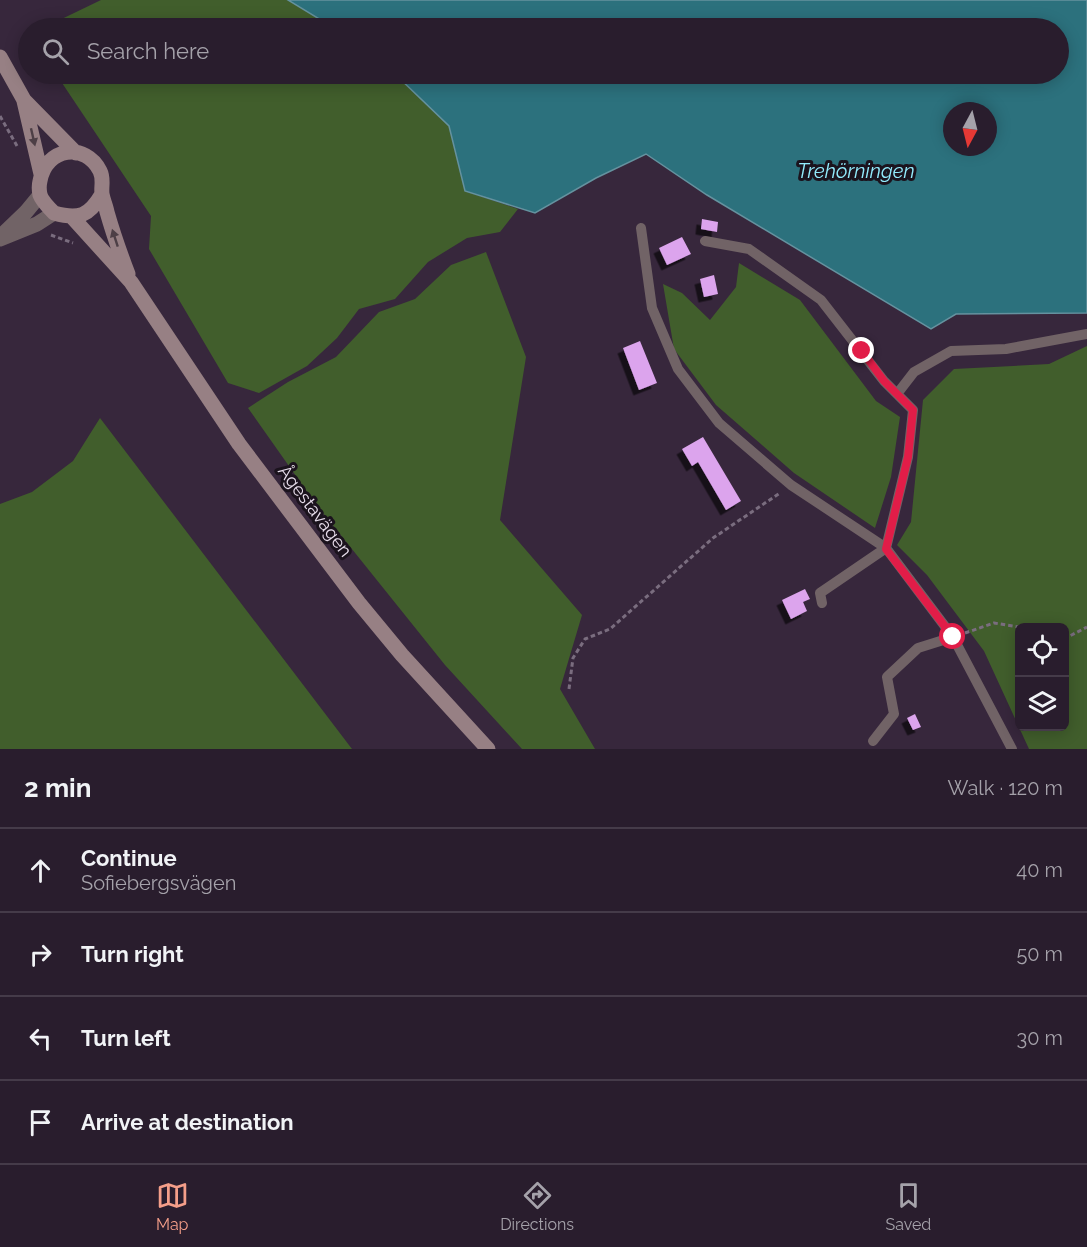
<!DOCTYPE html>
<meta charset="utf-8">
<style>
:root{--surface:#291d2d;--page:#352a39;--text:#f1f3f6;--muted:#a5a2aa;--line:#453b49;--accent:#f49e89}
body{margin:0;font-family:Raleway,sans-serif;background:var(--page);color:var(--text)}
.controls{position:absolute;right:18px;bottom:18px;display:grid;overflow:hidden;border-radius:9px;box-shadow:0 3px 15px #0003}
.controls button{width:54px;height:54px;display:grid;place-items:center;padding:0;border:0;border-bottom:2px solid var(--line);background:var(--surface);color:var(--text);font:30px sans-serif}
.compass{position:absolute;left:943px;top:102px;width:54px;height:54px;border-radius:50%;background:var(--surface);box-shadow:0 3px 15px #0003;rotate:187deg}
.stop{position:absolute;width:18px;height:18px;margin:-14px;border:4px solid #e11d48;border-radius:50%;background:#fff}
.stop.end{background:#e11d48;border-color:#fff;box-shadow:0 2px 6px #0008}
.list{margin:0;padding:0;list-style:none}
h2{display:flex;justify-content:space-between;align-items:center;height:78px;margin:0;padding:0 24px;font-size:26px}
h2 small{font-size:20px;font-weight:400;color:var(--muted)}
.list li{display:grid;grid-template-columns:39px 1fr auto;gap:18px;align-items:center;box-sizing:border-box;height:84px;padding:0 24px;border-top:2px solid var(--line)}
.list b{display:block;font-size:22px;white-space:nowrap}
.list p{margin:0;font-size:20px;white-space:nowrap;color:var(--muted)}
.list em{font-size:20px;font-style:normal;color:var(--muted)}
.icon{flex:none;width:33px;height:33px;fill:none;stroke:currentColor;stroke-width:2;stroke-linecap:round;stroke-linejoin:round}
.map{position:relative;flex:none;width:1087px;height:749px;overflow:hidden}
.search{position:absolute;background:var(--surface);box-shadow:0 3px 15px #0003;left:18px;right:18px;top:18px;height:66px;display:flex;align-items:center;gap:15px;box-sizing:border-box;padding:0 21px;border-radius:33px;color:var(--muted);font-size:22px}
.sheet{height:414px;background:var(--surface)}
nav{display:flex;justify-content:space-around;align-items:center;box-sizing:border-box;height:84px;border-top:2px solid var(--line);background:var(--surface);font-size:16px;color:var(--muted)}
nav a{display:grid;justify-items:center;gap:3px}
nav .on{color:var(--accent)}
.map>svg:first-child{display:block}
</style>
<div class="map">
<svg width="1087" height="749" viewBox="0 0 1087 749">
<defs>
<filter id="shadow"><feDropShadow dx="-5.5" dy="5.5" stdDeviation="0" flood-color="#0009"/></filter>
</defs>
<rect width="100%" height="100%" fill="#37273c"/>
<path fill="#415e2c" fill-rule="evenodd" d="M101,0H288L334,28H43Z
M56,74H395L449,126L465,191L518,209L500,232L467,238L428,262L395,299L359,309L337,338L307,366L259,393L228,383L149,249L151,216Z
M486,252L526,357L500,520L582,615L560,689L595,749H522L445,665L315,503L248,408L288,382L336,357L379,312L415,299L451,265Z
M739,263L800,300L876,401L900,417L891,477L875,528L794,473L716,405L674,349L663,284L682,293L710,320L736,287Z
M1087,346V749H1029L984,651L927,575L897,545L911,522L923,400L954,369L1049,364ZM1020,628H1064V726H1020Z
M100,418L352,749H0V504L32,492L73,461Z"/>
<path fill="#2c717d" stroke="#65929f" stroke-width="1.5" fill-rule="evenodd" d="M288,0H1087V313L956,314L931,329L707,195L646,154L596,178L535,213L465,191L449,126L395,74H1058V28H334ZM952,111H988V147H952Z"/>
<path fill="#dca4ed" filter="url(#shadow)" d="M702,219L718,222L717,232L701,229Z
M682,237L691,254L667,265L659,248Z
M714,275L718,294L704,297L700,279Z
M640,341L657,383L639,390L623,348Z
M703,437L741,501L726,510L698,462L692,466L682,449Z
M805,589L810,599L803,602L807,611L791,619L782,600Z
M915,714L921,727L913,730L907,718Z"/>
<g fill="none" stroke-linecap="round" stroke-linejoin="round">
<path stroke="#7a6d7f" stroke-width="3" stroke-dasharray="4.5 3" stroke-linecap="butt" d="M0,116L17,146
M51,235L73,243
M965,633L994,623L1025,628
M1064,639L1087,627
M569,689L573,658L585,639L610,629L713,538L780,493"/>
<path stroke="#716366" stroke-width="10" d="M641,228L652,308L678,369L719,423L791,485L886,548L953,637L1012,749
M705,241L749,249L821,300L884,381L913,410L908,457L886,548L820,593L822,603
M897,394L914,372L951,351L1006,349L1087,334
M873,741L894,714L887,677L918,648L953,637"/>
<path stroke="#716366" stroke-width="15" d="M3,234L26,212L40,195
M0,239L37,224L54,213"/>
<path stroke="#978084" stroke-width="15" d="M0,57L24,100L76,153
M24,101L41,174
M102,194C89,216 79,220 54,213C49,208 42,201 40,195C39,190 39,185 40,181C46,147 86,142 100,171C104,179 101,186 102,194C103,200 106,206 107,212C113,233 120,253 128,274
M72,217L131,282L239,444L359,603L402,655L488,749"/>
</g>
<defs><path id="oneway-solid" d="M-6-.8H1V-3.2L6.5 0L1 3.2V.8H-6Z" transform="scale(1.5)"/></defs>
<g fill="#4d3f46">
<use href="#oneway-solid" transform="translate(33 137) rotate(77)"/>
<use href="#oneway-solid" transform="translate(115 238) rotate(-108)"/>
</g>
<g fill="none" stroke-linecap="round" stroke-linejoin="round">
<path stroke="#e11d48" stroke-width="8" d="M862,351L884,381L913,410L908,457L886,549L953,637"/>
</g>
<g text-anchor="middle" stroke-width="6" stroke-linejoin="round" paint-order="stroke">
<g font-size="18" fill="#e9dfed" stroke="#1b131d">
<text transform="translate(315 511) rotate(53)" y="6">Ågestavägen</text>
</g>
<g font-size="20" font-style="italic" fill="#93ecfd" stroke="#1b131d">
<text x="856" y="178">Trehörningen</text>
</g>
</g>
</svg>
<div class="controls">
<button><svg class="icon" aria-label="locate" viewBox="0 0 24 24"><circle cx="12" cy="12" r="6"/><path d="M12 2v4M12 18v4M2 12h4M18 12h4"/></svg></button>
<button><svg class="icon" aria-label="layers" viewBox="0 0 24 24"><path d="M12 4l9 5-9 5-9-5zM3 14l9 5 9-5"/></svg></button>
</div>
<svg class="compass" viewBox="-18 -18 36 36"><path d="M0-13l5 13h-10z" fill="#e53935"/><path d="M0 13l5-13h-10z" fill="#a5a2aa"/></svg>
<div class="stop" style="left:953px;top:637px"></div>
<div class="stop end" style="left:862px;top:351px"></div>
<div class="search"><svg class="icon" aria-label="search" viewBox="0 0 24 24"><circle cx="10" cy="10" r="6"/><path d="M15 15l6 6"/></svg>Search here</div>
</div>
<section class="sheet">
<h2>2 min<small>Walk · 120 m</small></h2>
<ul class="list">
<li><svg class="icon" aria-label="ahead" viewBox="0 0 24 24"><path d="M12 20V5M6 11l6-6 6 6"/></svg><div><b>Continue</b><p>Sofiebergsvägen</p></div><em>40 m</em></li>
<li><svg class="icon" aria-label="right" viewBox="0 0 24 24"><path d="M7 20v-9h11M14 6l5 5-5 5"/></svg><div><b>Turn right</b></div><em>50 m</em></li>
<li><svg class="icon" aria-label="left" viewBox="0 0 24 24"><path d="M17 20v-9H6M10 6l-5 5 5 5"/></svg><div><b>Turn left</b></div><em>30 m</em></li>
<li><svg class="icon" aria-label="arrive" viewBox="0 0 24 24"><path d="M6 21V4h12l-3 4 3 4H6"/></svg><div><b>Arrive at destination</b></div></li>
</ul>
</section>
<nav>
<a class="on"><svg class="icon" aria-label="map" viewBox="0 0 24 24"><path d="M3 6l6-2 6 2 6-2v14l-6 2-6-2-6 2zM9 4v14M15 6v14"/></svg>Map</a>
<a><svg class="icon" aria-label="directions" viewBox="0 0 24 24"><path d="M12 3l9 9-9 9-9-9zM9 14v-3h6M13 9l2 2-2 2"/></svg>Directions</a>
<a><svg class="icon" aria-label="saved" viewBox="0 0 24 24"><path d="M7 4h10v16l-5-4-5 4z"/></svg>Saved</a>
</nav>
